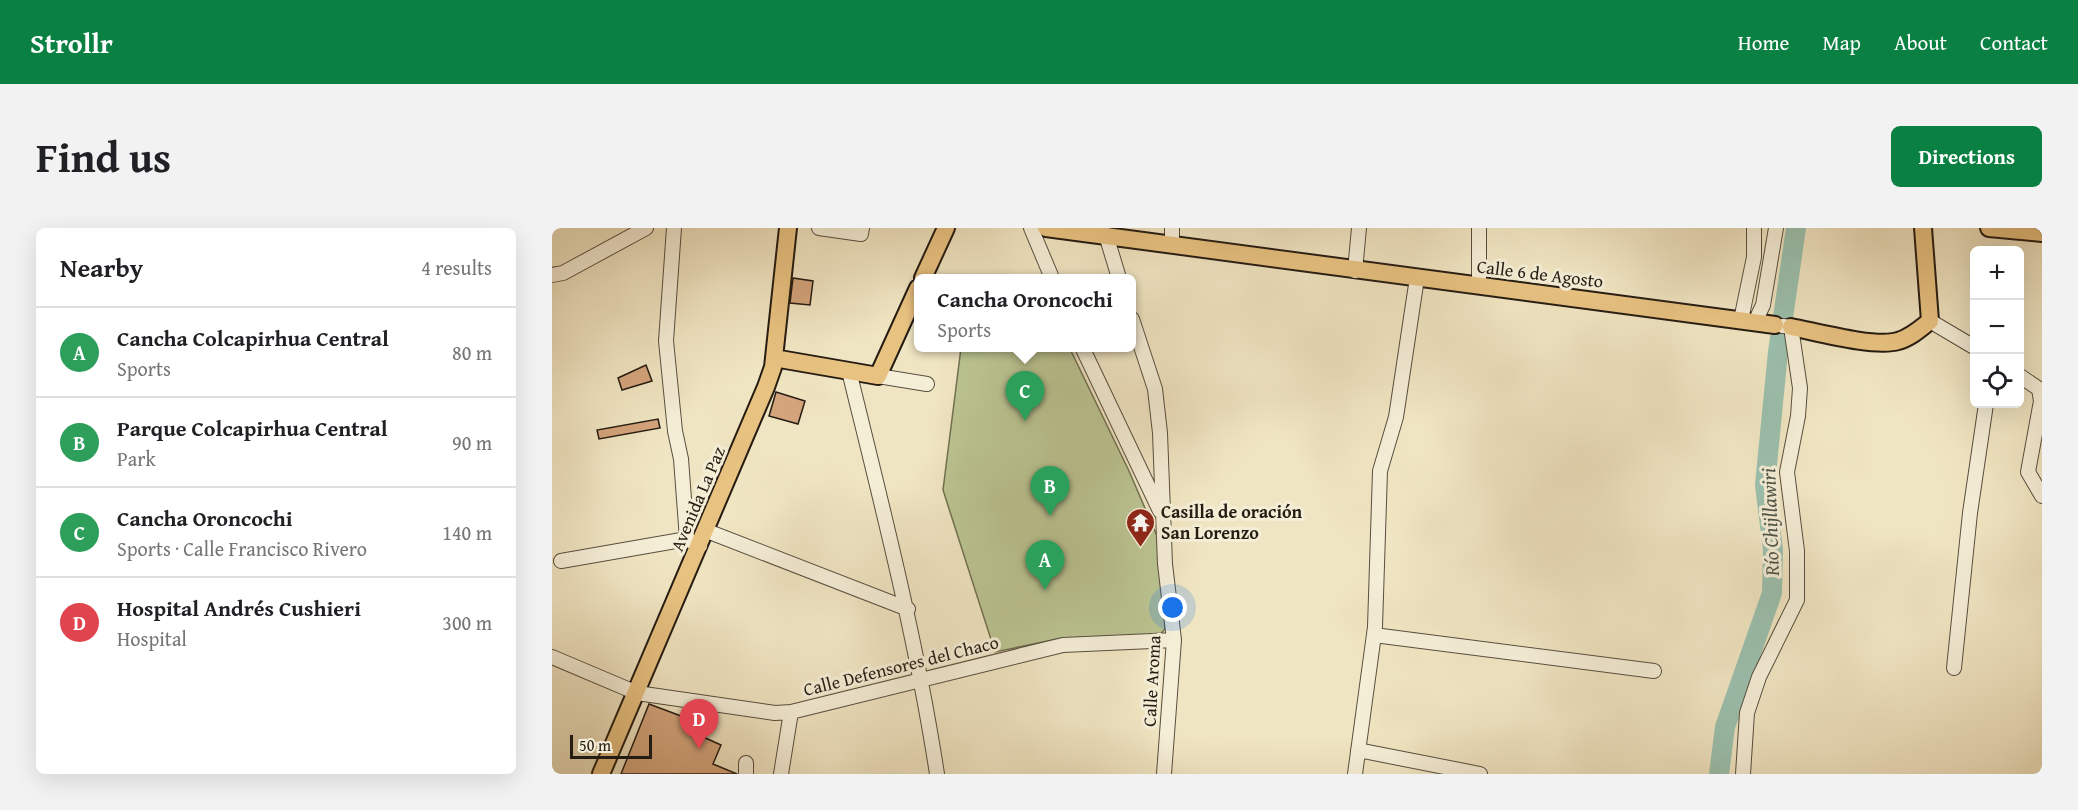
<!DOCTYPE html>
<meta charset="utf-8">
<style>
:root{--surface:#fff;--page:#f2f2f2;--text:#202124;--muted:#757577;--line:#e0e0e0;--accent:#0b8043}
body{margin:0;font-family:"Gentium Book Plus",serif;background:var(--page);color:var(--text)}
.controls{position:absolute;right:18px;top:18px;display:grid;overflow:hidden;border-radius:9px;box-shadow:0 6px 24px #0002}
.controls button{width:54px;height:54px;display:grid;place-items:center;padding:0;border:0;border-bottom:2px solid var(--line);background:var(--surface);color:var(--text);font:30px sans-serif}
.scale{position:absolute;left:18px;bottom:15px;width:82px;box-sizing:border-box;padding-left:6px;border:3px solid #251c13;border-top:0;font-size:16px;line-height:21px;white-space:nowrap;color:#251c13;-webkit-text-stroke:4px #f5eed7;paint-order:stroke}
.you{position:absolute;left:621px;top:380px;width:21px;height:21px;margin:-15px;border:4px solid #fff;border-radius:50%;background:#1a73e8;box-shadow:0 0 0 9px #1a73e833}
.badge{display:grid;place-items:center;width:39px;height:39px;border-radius:50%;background:var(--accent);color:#fff;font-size:20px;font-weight:700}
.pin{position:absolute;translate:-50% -50px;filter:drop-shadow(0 2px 3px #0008)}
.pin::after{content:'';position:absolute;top:32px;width:21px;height:18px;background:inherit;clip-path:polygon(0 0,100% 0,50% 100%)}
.popup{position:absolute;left:362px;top:46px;width:222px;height:78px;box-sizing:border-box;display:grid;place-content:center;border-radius:9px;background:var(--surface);filter:drop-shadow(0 2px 4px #0005);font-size:20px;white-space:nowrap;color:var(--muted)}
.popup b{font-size:22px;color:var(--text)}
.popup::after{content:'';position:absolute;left:50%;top:100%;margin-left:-12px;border:12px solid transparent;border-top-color:var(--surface)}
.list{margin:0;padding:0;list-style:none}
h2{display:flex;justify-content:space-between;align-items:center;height:78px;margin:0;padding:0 24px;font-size:26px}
h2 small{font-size:20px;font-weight:400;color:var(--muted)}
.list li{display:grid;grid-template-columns:39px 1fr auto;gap:18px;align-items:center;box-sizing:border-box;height:90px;padding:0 24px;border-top:2px solid var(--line)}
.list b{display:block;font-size:22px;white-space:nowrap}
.list p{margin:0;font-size:20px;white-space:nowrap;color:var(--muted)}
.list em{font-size:20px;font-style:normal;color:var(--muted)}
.icon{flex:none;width:33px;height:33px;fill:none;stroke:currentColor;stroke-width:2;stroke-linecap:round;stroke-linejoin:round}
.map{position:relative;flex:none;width:1490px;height:546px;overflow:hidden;border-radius:9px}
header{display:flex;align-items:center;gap:36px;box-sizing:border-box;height:84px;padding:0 30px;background:var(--accent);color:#fff}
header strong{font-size:28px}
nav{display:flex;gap:33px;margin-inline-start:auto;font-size:21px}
.intro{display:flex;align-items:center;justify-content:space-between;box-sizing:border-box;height:144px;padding:0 36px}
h1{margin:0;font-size:42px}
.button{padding:15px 27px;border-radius:9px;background:var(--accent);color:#fff;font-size:21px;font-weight:700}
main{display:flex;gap:36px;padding:0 36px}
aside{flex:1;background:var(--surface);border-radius:9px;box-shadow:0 6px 24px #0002}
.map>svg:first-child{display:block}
</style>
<header>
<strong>Strollr</strong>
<nav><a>Home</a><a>Map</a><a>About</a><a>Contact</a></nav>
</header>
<div class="intro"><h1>Find us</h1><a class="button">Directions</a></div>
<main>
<aside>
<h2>Nearby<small>4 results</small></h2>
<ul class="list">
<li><span class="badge" style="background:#2e9e5b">A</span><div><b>Cancha Colcapirhua Central</b><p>Sports</p></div><em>80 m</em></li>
<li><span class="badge" style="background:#2e9e5b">B</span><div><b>Parque Colcapirhua Central</b><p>Park</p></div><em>90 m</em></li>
<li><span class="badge" style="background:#2e9e5b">C</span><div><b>Cancha Oroncochi</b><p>Sports · Calle Francisco Rivero</p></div><em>140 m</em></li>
<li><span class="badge" style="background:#e0444e">D</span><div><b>Hospital Andrés Cushieri</b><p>Hospital</p></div><em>300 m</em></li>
</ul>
</aside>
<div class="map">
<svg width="1490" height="546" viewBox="0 0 1490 546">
<rect width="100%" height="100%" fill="#f0e5c2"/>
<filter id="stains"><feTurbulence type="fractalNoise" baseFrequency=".00333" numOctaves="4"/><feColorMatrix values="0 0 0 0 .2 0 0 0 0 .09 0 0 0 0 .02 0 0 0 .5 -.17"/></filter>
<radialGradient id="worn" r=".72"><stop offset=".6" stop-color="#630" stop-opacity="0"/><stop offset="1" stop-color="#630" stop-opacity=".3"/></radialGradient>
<path fill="#bbc492" stroke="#707052" stroke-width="1.5" d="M491,119L519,123L577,243L608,315L613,401L607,408L510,410L443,424L391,262L409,120Z"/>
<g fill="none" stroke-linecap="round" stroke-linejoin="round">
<path stroke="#9bc0ae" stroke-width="20" d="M1167,546L1173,499L1220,365L1221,322L1213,257L1226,124L1244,0"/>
</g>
<path fill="#d4a47c" stroke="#251c13" stroke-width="1.5" d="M241,50L261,53L258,77L238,75Z
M94,137L100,153L70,162L66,150Z
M224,164L253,173L246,196L217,188Z
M106,191L108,200L47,211L45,202Z
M97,476L153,497L149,508L169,517L161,536L185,546H69Z"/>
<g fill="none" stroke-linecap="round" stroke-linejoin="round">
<defs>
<path id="minor" d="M122,0L114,113L123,203L129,231L135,311L148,318
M267,0L309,6L310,0
M479,0L500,50
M554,7L567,50
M620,15V0
M803,43L807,0
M0,47L11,45L94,0
M927,58V0
M580,91L603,161L608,205L613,336L622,412L612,546
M1189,92L1202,29V0
M1378,93L1422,119
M1203,94L1211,77L1224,0
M530,119L608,283
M297,143C330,278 364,409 385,546
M326,148L375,156
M1468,148L1487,161L1489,173L1476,244L1490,268
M155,303L356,381
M9,333L135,311
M822,407L1102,443
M0,429L85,465L223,485L239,484L511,417L622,412
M1402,440L1418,285L1434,176
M806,522L928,546
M194,546V535
M229,546L239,484
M803,546L823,399L828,243L844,189L865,50
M1191,546L1195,485L1207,449L1245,372V323L1235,244L1246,188L1248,160L1239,99L1231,98"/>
<path id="major" d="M494,0L1223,97
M1437,0L1490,5
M371,50L394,0
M1239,99C1265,104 1323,120 1346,113C1358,110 1368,101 1378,93L1371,0
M222,130L326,148L366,60
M49,546L214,159L221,139L236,0"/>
</defs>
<use href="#minor" stroke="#584e3f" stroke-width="16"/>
<use href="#major" stroke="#251c13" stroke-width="20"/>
<use href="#minor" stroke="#f5eed7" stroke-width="14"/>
<use href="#major" stroke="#e8c281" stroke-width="16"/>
</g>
<defs>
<symbol id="temple-pin" viewBox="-11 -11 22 30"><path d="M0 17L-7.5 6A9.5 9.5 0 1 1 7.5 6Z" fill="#8f2418" stroke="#f5eed7"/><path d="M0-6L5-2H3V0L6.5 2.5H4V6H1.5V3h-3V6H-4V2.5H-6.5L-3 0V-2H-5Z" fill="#fff"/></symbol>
</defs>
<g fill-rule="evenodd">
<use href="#temple-pin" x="572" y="278" width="33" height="45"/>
</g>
<g text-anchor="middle" stroke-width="6" stroke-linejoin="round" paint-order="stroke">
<g font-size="18" fill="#251c13" stroke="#f5eed7">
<text transform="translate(988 46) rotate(7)" y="6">Calle 6 de Agosto</text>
<text transform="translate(146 271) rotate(-67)" y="6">Avenida La Paz</text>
<text transform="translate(349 438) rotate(-14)" y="6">Calle Defensores del Chaco</text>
<text transform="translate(600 453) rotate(-87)" y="6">Calle Aroma</text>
</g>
<g font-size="18" font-weight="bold" fill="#251c13" stroke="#f5eed7" text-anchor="start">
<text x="609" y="290">Casilla de oración<tspan x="609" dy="21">San Lorenzo</tspan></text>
</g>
<g font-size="20" font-style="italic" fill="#4e5549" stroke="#f5eed7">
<text transform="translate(1218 294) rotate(-92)" y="7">Río Chijllawiri</text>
</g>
</g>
<rect width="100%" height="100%" filter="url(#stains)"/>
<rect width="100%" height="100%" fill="url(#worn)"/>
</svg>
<div class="controls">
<button>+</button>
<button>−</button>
<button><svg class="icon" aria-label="locate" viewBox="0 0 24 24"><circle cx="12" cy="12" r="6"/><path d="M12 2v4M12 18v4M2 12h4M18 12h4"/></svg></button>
</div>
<div class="scale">50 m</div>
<div class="you"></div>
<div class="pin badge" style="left:493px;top:362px;background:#2e9e5b">A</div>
<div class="pin badge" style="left:498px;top:288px;background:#2e9e5b">B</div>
<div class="pin badge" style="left:473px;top:193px;background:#2e9e5b">C</div>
<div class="popup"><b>Cancha Oroncochi</b>Sports</div>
<div class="pin badge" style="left:147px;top:521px;background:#e0444e">D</div>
</div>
</main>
